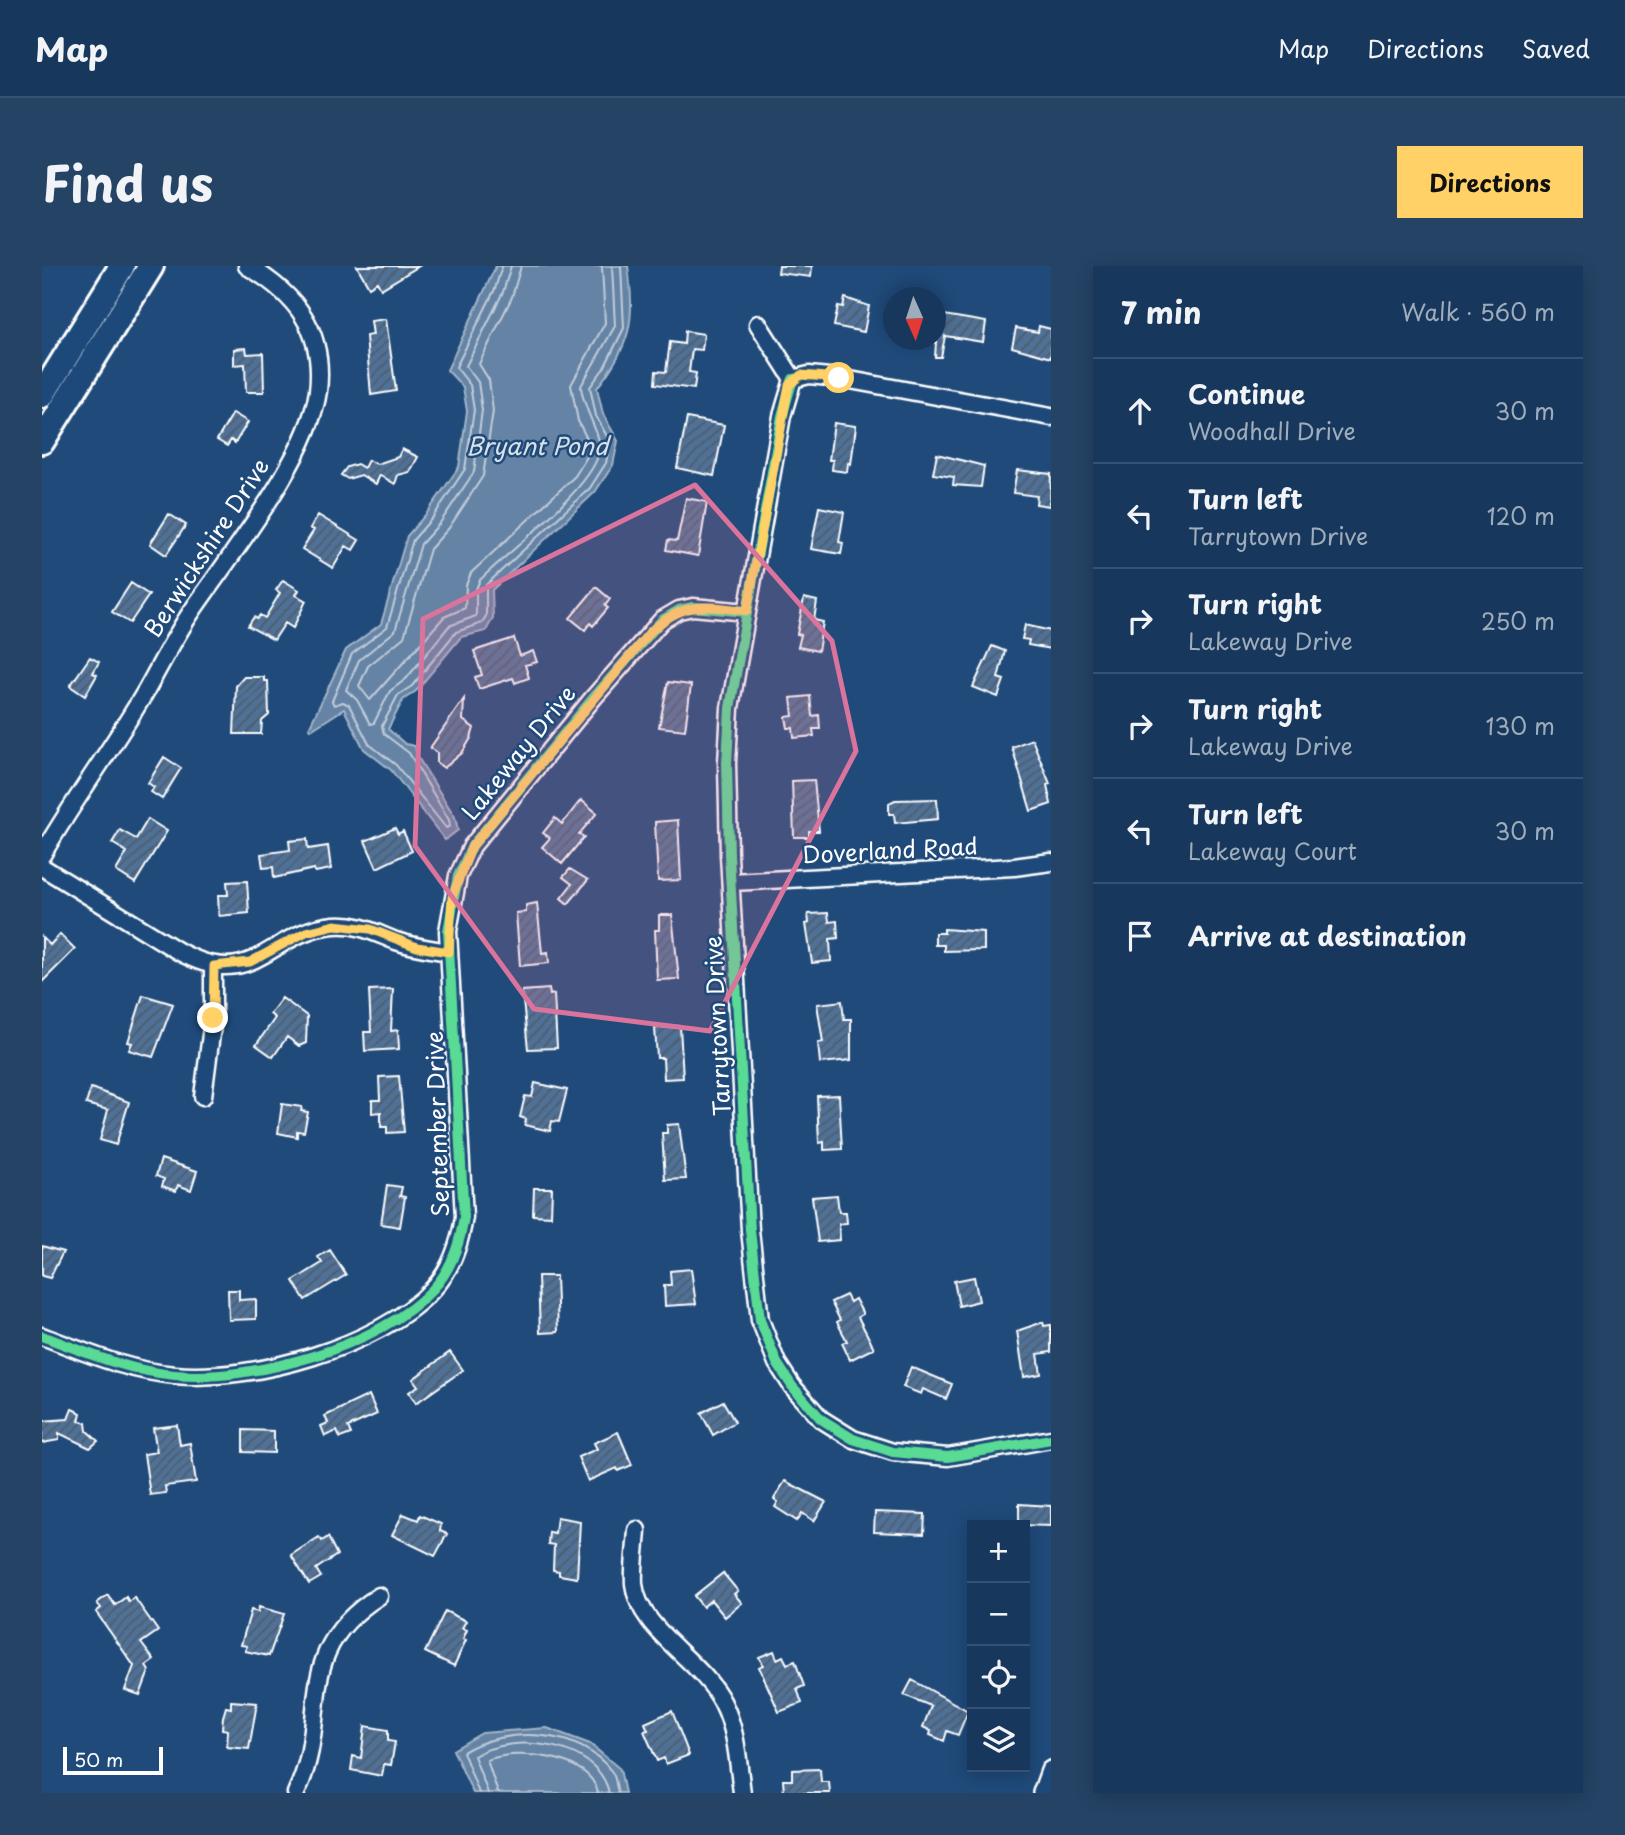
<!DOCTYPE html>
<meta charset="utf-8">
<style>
:root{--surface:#17385c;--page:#244365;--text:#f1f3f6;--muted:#9eacbb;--line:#365272;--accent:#ffd166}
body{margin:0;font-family:"Playpen Sans",sans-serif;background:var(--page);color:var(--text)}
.controls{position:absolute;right:21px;bottom:21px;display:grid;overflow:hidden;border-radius:0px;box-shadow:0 4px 18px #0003}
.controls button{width:63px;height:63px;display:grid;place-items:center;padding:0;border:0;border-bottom:2px solid var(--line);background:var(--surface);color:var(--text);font:35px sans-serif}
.compass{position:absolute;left:841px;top:21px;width:63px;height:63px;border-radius:50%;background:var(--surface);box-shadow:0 4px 18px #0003;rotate:177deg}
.scale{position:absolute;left:21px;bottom:18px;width:100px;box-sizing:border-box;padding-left:7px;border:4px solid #fff;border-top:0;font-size:19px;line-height:24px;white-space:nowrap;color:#fff;-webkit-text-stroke:5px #1f4a7a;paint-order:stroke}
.stop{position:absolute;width:21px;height:21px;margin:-16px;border:5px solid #ffd166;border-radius:50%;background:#fff}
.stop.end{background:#ffd166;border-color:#fff;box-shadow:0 2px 7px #0008}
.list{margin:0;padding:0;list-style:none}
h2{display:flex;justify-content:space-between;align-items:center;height:91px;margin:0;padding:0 28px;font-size:30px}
h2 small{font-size:23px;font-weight:400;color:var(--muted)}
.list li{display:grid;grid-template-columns:46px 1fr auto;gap:21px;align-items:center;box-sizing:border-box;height:105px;padding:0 28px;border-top:2px solid var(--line)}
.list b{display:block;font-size:26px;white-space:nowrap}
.list p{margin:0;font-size:23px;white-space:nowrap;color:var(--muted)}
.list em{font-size:23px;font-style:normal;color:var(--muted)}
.icon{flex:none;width:38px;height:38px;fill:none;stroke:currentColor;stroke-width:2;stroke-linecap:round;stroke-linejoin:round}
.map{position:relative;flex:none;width:1009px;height:1527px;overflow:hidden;border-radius:0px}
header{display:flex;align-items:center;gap:42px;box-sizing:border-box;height:98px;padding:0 35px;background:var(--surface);border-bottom:2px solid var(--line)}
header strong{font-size:33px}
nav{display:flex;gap:38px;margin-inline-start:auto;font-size:24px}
.intro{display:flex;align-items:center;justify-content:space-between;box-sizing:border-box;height:168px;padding:0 42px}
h1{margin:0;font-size:49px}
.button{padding:18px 32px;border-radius:0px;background:var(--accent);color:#111;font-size:24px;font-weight:700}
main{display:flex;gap:42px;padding:0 42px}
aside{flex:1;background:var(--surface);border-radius:0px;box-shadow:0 4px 18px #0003}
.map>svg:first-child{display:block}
</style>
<header>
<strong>Map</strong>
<nav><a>Map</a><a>Directions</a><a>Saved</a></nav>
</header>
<div class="intro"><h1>Find us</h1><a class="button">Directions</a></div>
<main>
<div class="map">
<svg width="1009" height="1527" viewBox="0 0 1009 1527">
<defs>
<pattern id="building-hatch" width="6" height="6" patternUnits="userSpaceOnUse" patternTransform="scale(1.75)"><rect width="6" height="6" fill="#507197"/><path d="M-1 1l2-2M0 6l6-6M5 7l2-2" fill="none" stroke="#4e5b6a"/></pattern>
</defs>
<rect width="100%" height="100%" fill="#1f4a7a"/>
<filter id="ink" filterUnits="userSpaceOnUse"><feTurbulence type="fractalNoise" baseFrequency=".0143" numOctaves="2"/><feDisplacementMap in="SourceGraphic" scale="14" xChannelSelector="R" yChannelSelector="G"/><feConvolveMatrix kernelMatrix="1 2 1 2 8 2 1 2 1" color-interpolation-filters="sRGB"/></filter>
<g filter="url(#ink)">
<path fill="#6583a4" stroke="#a3b5c8" stroke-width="2" d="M454,0H586C593,55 590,77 555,122L561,148L576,175L571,199L553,226L450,324L451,352L444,365L419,371L374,425L361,434L346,463L363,478L373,480L375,490L413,551L416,564L403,574L349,504L322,483L302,443L269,464L267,462L304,384L339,358L365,270L385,247L417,201L425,145L421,121L405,104Z
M505,1462L548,1478L578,1503L583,1527H431L411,1484L440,1467Z"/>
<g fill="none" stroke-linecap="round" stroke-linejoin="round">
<path stroke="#c1cddb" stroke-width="2" d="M460,0L453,23L414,101L428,119L432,144L423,203L391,251L371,274L345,361L310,388L290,435L292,439L301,436L307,439L327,478L354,499L404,562L408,560L407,554L367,487L342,468L340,460L356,429L370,420L414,366L440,357L444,350V319L548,222L564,197L568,176L554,150L548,121L562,102L582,62L579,0
M469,0L461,26L424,100L436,116L440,144L432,206L398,257L379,278L353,365L317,394L304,424L315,434L328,458L332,457L348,425L364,413L407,360L434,350V323L438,314C465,286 556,219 558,181C559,170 540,140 539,120L573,60L570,0
M479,0L470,31L437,98L447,114L451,145L441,210L407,262L388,283L362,371L326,400L317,420L328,434L402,351L423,342L424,319L429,307L533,210L546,189L548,179L536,155L529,119L563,57L560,0
M437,1527L421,1486C463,1460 538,1462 570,1506C574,1511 574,1521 576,1527
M446,1527L432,1490C471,1466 556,1476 567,1527
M456,1527L445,1494C475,1482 548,1489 556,1527"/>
</g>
<path fill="url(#building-hatch)" stroke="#fff" stroke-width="2" d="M315,0H377L339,23L335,16L327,21Z
M737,0H770L769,11L736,7Z
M803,32L827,40L822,66L792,60L796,40L801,41Z
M896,48L944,56L941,76L903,70L899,91H893Z
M344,53L354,125L329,129L324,70L331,69L329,55Z
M997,60L1009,63V92L970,81L974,62L996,66Z
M643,65L662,68L660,84L650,83L647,106L654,107L652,123L613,118L614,105L624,106L628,76L642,78Z
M204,82L205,88L221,87L222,126H204L203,98L192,99V83Z
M191,147L206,156L193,177L189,174L185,180L175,174Z
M645,152L682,159L672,210L635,202Z
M792,157L814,160L809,198L806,197L805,206L790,204L791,194H787Z
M360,183L376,191L368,206L356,209L353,218L338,209L334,218L319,209L306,213L299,209L305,201L315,198L322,202L326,194L335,198L356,191Z
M895,188L942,200L939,221L911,219L912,211L891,208Z
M975,204L1009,208L1008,240L994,238L995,230L971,227Z
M644,232L665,236L656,290L624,284L626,274L635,275Z
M777,241L802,246L797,276L801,277L799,288L769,283Z
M127,248L144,259L124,289L108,278Z
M276,249L317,274L311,284L304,280L291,302L260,283L272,264L268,262Z
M241,314L257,324L254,329L264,335L251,362L243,357L232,374L206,360L212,351L215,353L218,349L223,352L238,327L234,324Z
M89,317L107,329L88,357L70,346Z
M554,321L568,333L563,340L566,342L551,360L548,357L543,364L528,352Z
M762,332L775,335L772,354L781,356L776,385L756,381L759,369L755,368Z
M983,359L1009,365V383L986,379L987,374L980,373Z
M472,372L478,390L491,385L495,396L483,399L487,412L473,417L471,412L437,423L433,411L440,409L432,385Z
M950,380L963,385L956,412L962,414L956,431L931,421Z
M48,391L57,396L51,407L55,409L43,430L28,420Z
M202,411H222V415H226L227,449L220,455L219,468H192L194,420Z
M626,416L649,419L643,464L617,461Z
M768,430L770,450L777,449L778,463H771L772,470L752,472L751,462H746L744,451L751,450L749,432Z
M422,433L421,454L432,462L429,472L420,487L402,502L395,497V487L388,482Z
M990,473L1008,518L1005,519L1009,538L989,545L970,481Z
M122,491L139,502L120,533L109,526L112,521L106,517Z
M772,514L777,565H767V571H752L750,515Z
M895,533L896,553L853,557L852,548H847V537L853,534Z
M539,534L555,547L537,568L542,571L520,598L500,581L508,572L501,567L513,552L520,558Z
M106,553L125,565L93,617L74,605L85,586L70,577L78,564L94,573Z
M636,554L639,614L616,615L613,556Z
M353,562L356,568L361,565L370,585L335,602L323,575Z
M265,573L266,583L286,580L289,603L273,606L272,603L232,612L231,601L221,602L219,588L248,584L247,575Z
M528,603L546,614L526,638L519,632L530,618L521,611Z
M205,615L207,647L177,650L176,629H186L185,616Z
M495,637L500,687L506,686L507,697L478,700L474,647L484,646V639Z
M786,647L787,656L795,655L796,672L788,673L789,695L770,697L764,658L767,657L766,648Z
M617,649H630L637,713L615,714L613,664H617Z
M902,663L942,666V684L902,685V679H893V667H902Z
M18,668L33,683L0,716V671L8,679Z
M351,723L349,765L356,764L357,783L323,785L322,766H329L327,724Z
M507,723L508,729L512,728L515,782L486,783L480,725Z
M101,729L131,738L111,791L87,784L90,777L86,776Z
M240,732L265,750L264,777L257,780L245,771L231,791L214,779L233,752L228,748Z
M800,735L802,753H809V794L778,797L776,777L781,776L775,738Z
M638,760L641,812L622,813L621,792H615L613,762Z
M357,810L362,866L345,867V861H339V846L330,847V834H338L337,811Z
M493,817L525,824L517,856L510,855L508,865L483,859L484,853L478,851L483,830L490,831Z
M49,822L87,836L74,879L58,874L66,844L44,838Z
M797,829L800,883L782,884V876L777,877L775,830Z
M240,838L260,841L259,845L266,846L262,866L255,865V871L236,867Z
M637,858L644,913L623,914L620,867H625V859Z
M119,893L155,905L149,924L136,919L134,925L120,920L122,913L114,910Z
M345,919L360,921L358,930L363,931L358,961L339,958Z
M492,922H510L509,950L491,949Z
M795,929L797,946H804L805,957L797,958L798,974L776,976L770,931Z
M0,980L21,986L8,1012L0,1010Z
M288,984L304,1009L263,1034L251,1015L280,997L276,991Z
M649,1003L654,1038L623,1040L622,1019H629L628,1005Z
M496,1010H514L516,1066L498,1067Z
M932,1011L937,1035L917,1040L912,1015Z
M186,1024H197V1034L214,1033V1053L187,1054Z
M804,1029L808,1036L813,1033L821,1048L816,1051L832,1082L808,1094L800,1077L805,1075L795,1056L798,1054L789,1036Z
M1001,1056L1002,1060L1009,1059V1086L996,1088L999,1108L982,1111L975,1065Z
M408,1086L421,1104L374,1137L367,1126L376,1120L371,1113Z
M869,1101L910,1118L904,1133L881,1123L879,1128L861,1121Z
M327,1129L335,1148L306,1161L309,1168L298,1172L295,1165L283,1170L279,1160L286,1157L283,1150Z
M681,1135L693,1156L671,1169L659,1147Z
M30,1143L39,1147L37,1155L44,1157L45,1165L56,1175L48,1182L17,1167V1174L0,1177V1155L26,1153Z
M135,1159L138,1179L148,1177L154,1216L123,1220L124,1227L108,1229L102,1188L115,1186L111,1162Z
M201,1164L232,1165V1187L201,1186Z
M576,1166L590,1199L576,1205L575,1202L546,1215L536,1191L555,1183L552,1177Z
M743,1215L784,1236L772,1255L760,1247L755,1255L733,1241L736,1236L732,1233Z
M977,1238L1009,1240V1260L977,1259Z
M833,1246L883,1248L882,1268L832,1266Z
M361,1248L376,1254L378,1249L399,1258L398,1265L405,1268L393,1290L350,1269Z
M515,1251L538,1255L535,1312L517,1309V1305L511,1304L512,1279L506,1278L507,1266L513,1267Z
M277,1271L280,1275L286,1271L295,1289L274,1303L279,1311L267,1318L249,1289Z
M681,1307L696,1325L692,1328L700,1337L683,1351L669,1334L661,1341L652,1330Z
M66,1329L73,1339L84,1331L87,1336L92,1331L116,1365L99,1377L112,1394L104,1400L107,1405L98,1429L83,1424L92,1400L54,1346L59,1342L55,1337Z
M217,1341L242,1348L227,1390L203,1385L205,1380L199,1379L209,1344L216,1346Z
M403,1345L424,1355L420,1362L425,1364L421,1373L424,1374L412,1400L383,1386Z
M732,1385L735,1393L741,1390L745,1398L753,1395L762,1420L755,1423L760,1437L737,1446L717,1401L721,1399L717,1391Z
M870,1414L926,1445L916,1469L905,1465L902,1475L888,1469L889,1465L881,1461L889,1440L862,1429Z
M189,1435L215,1437L207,1483L185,1481L186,1464L180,1463L181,1451L184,1441L189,1442Z
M630,1445L647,1489L624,1498L622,1492L615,1495L602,1465L606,1464L603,1457Z
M323,1460L346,1464V1475L353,1476L349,1499L342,1498L340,1510L309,1504L311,1490L319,1492Z
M778,1503L779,1516H787L788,1527H742L741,1514H750V1504Z"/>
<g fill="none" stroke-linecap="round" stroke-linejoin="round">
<defs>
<path id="minor" d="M716,58L751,113
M751,113L740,150L688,442L685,497L687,589L708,964L718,1054L735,1097L750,1120L779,1153L811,1173L851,1186L906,1191L1009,1173
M751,113L767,109L797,112L1009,151
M0,589C33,532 72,480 105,423C120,396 133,370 150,345C189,288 267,191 276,125C283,65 254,28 205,0
M0,601L136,685C213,728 226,665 292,659C316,657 333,667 354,675C371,681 389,683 407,686
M690,616L972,601L1009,596
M161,830L171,753V700
M0,1070C43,1086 86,1105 133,1109C209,1116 338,1081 391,1023C410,1003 418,977 422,951L406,665L416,610L430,580L552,431L620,354L637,344L651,341L705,346
M595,1264C594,1281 591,1301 592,1318C597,1365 659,1393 681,1437C695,1465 696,1496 700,1527
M254,1527C291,1451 247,1387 337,1330"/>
<path id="tertiary" d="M1001,1527L1009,1505"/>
<path id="trunk" d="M0,129L80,0
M0,175L109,0"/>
</defs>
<use href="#minor" stroke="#fff" stroke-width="21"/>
<use href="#tertiary" stroke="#fff" stroke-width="24"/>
<use href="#trunk" stroke="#fff" stroke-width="30"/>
<use href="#minor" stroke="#1f4a7a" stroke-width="16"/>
<use href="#tertiary" stroke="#1f4a7a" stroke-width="19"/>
<use href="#trunk" stroke="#1f4a7a" stroke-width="24"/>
<defs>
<path id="cycleway" d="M751,113L740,150L688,442L685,497L687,589L708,964L718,1054L735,1097L750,1120L779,1153L811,1173L851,1186L906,1191L1009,1173
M0,1070C43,1086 86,1105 133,1109C209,1116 338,1081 391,1023C410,1003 418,977 422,951L406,665L416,610L430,580L552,431L620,354L637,344L651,341L705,346"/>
</defs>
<use href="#cycleway" stroke="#1f4a7a" stroke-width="15"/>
<use href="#cycleway" stroke="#5adb95" stroke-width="10"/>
</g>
</g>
<g fill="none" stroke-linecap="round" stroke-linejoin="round" filter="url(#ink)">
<path stroke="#ffd166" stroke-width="9" d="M171,752L172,700L208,696L264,666L293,659L328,663L375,681L407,686L410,631L430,580L607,367C640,335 663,339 705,345L747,119L759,109L797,112"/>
</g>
<path fill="#da749d" fill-opacity="0.2" stroke="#da749d" stroke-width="5" stroke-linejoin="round" d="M653,219L790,375L814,485L668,765L492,743L373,580L381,353Z"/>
<g text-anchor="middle" stroke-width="5" stroke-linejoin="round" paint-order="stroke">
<g font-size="23" fill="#fff" stroke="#1f4a7a">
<text transform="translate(165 282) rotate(-57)" y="8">Berwickshire Drive</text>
<text transform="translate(477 487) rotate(-51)" y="8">Lakeway Drive</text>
<text transform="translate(848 585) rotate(-3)" y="8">Doverland Road</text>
<text transform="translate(676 760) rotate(-93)" y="8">Tarrytown Drive</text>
<text transform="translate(396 858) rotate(-92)" y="8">September Drive</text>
</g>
<g font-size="24" font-style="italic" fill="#d8e0e8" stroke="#1f4a7a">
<text x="495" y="189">Bryant Pond</text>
</g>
</g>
</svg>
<div class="controls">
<button>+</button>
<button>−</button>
<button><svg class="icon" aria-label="locate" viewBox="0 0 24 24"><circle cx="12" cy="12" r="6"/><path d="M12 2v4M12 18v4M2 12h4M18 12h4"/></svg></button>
<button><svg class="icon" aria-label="layers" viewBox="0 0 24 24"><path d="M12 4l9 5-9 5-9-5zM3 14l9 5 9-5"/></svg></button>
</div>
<svg class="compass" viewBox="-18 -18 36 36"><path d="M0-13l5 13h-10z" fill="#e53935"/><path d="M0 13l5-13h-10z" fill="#9eacbb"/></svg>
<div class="scale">50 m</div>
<div class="stop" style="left:797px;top:112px"></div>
<div class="stop end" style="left:171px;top:752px"></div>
</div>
<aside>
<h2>7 min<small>Walk · 560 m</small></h2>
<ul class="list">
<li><svg class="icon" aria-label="ahead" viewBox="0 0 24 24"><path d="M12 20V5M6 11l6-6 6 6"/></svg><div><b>Continue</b><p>Woodhall Drive</p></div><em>30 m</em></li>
<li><svg class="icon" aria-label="left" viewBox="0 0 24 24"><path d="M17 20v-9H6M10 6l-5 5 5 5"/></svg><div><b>Turn left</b><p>Tarrytown Drive</p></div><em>120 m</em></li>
<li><svg class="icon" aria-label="right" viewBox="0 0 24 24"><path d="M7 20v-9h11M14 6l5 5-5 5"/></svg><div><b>Turn right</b><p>Lakeway Drive</p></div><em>250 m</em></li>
<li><svg class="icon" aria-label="right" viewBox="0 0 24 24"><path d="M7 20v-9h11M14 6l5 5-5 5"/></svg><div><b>Turn right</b><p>Lakeway Drive</p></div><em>130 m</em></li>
<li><svg class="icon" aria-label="left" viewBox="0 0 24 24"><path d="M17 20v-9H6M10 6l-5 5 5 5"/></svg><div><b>Turn left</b><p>Lakeway Court</p></div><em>30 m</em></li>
<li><svg class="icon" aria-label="arrive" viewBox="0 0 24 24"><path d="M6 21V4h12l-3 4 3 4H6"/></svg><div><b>Arrive at destination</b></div></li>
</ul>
</aside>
</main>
